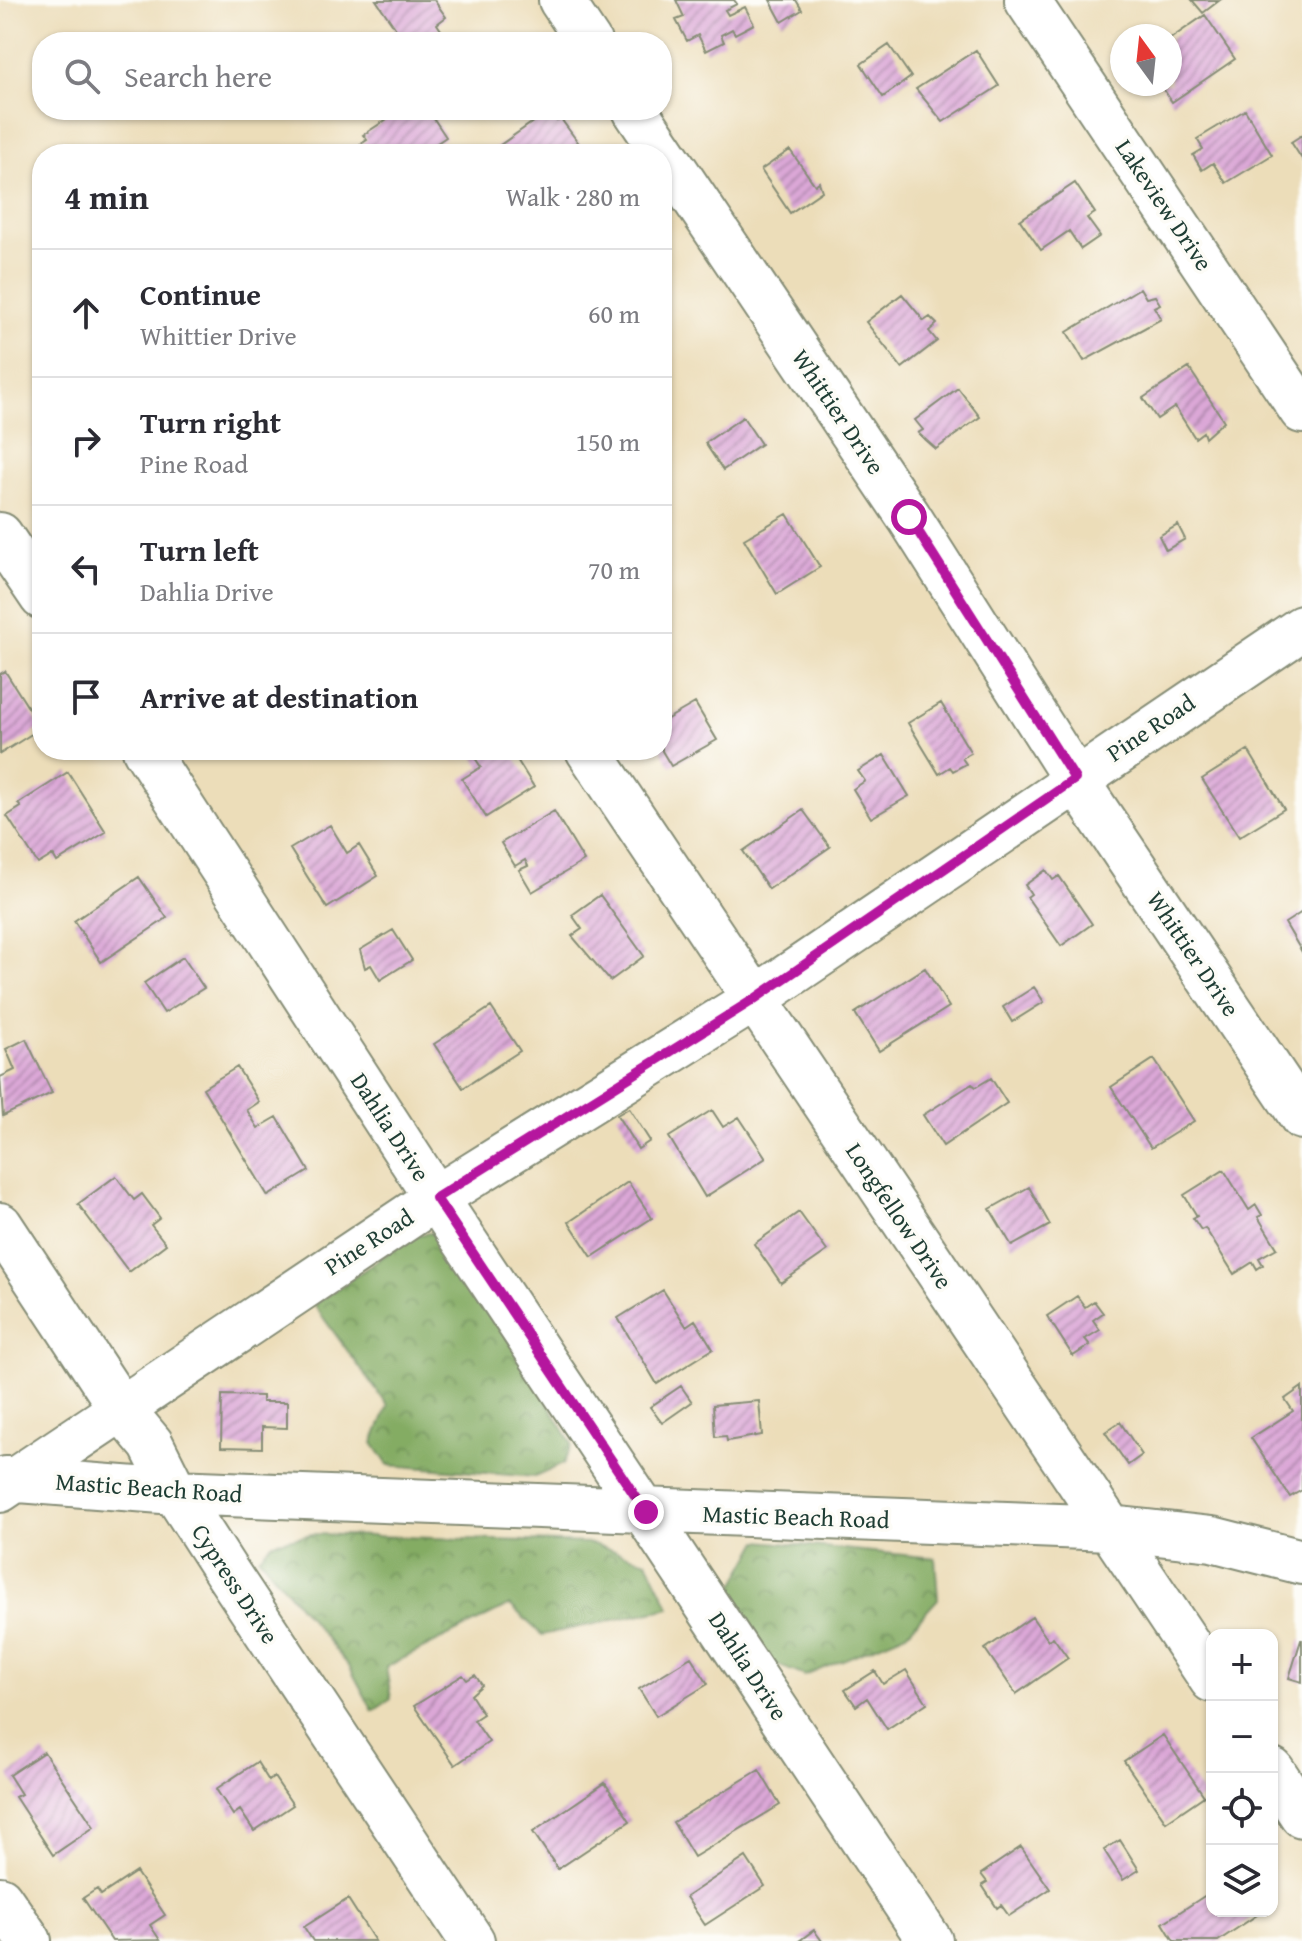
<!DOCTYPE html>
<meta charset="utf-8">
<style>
:root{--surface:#fff;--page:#f7f7f7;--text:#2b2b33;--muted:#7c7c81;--line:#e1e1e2}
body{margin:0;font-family:"Gentium Book Plus",serif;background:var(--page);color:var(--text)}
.controls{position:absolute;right:24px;bottom:24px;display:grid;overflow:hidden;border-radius:16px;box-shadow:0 2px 6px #0004}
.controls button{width:72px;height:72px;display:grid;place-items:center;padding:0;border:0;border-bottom:2px solid var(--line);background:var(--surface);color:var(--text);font:40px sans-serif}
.compass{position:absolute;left:1110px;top:24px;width:72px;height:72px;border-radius:50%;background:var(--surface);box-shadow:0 2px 6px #0004;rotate:345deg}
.stop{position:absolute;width:24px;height:24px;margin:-18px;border:6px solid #b5179e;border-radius:50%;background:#fff}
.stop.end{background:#b5179e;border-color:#fff;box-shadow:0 2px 8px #0008}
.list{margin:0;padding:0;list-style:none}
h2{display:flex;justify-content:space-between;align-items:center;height:104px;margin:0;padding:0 32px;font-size:34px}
h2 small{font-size:26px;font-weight:400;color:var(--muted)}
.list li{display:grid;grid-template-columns:52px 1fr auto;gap:24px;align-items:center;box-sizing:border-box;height:128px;padding:0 32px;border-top:2px solid var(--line)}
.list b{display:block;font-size:30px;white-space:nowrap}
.list p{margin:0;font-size:26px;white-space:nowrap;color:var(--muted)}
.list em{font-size:26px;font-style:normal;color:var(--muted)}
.icon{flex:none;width:44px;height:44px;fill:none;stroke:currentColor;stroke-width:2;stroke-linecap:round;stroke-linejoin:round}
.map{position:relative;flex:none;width:1302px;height:1941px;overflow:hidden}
.search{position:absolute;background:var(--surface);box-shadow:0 2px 6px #0004;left:32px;top:32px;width:640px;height:88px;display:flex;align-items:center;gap:20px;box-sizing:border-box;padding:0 28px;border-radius:32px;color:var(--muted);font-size:30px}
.panel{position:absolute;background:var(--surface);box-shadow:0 2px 6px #0004;left:32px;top:144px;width:640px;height:616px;border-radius:32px}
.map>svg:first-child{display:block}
</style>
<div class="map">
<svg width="1302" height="1941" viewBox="0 0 1302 1941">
<defs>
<pattern id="forest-crowns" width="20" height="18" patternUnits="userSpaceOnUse" patternTransform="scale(2)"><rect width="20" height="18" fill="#84ac63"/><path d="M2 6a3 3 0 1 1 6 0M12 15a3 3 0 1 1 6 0" fill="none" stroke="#6b8d52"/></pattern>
<pattern id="building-hatch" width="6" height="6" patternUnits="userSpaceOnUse" patternTransform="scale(2)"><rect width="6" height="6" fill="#dba7d7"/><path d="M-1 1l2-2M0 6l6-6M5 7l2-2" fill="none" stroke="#b189af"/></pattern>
</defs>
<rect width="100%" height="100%" fill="#fdfcf7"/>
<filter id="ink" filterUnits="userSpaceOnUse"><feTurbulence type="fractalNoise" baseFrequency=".0125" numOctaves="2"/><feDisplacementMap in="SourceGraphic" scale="16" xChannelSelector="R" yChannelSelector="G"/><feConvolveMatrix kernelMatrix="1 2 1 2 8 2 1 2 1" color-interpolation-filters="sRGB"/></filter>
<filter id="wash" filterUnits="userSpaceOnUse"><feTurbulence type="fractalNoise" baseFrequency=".006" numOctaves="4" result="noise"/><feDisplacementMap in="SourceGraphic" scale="32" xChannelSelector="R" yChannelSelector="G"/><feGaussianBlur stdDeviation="1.8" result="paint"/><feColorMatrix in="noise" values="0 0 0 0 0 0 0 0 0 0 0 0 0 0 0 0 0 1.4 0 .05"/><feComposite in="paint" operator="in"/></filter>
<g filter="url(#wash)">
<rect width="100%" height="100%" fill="#ecddb9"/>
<path fill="url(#forest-crowns)" stroke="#52744c" stroke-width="2" d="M439,1232L458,1252L572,1444L563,1464L535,1477L388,1465L373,1443L388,1406L314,1305L414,1235Z
M312,1534L589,1543L647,1561L670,1608L542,1635L510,1605L386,1667L391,1699L373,1711L349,1666L259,1557L273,1542Z
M759,1541L935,1558L938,1599L907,1633L805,1676L770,1662L731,1590Z"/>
<g id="blocks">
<path fill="url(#building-hatch)" d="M376,0H434L446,17L437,24L449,42H405Z
M676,0H734L737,4L725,10L728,15L745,7L754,24L735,34L732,29L721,35L724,42L706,51L698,35L687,41L676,20L684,17Z
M770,0H796L802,10L782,22Z
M1192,0H1220L1203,13Z
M1205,15L1235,59L1172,102L1160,84H1170V39Z
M889,45L911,77L883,97L861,64Z
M976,50L999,86L943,122L916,89Z
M401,110H428L446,137L421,154H359L355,148L367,140L363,135Z
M550,110L557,121L561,119L580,145L566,154H496L493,150Z
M1245,110L1272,155L1226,183L1213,163L1202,170L1193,155L1203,149L1197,139Z
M1302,135V159L1291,142Z
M790,150L815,185L819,182L822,191L790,213L761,170Z
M1075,183L1095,213L1087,218L1100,236L1081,249L1069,231L1041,250L1020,220Z
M1140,288L1146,298L1155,296L1160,304L1154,307L1161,319L1084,361L1067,332Z
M902,294L924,321L930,317L937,324L929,331L937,341L902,368L866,322Z
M1189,368L1224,421L1205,438L1203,432L1195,438L1175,407L1157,419L1143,398Z
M958,388L980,417L936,449L918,433L923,430L915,420Z
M743,417L761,444L723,470L705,443Z
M42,439V459L33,446Z
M787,514L820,567L777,594L744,539Z
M1178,525L1185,539L1166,550L1159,536Z
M5,671L41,728L0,754V674Z
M695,703L717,740L671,766L662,751V722Z
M941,703L971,753L962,758L966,764L953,771L950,767L939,774L908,723Z
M475,750H511L534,787L486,817L462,779L481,767L471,752Z
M1248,750L1284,809L1239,837L1202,779Z
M884,755L909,796L871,818L853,789L865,781L858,771Z
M68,772L106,832L57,862L53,855L38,864L7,816L21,807L18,804Z
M803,810L830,847L769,889L743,851Z
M554,811L584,861L532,892L519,870L528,866L525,860L515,866L501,843Z
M330,825L347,853L359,845L378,876L327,908L290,849Z
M1046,870L1053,880L1059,876L1092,924L1061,946L1027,897L1031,894L1025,885Z
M139,877L167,918L101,962L74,921Z
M600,895L644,956L610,981L572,936L582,929L572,915Z
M1302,912V952L1285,923Z
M393,930L412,960L380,980L371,965L365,968L360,950Z
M183,957L204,988L164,1013L144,983Z
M925,968L949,1007L879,1051L855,1013Z
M1034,987L1044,1002L1012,1022L1003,1007Z
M491,1007L520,1051L463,1088L434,1044Z
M26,1039L52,1093L3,1116L0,1077L15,1070L6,1049Z
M1154,1059L1194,1121L1151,1148L1111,1087Z
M237,1067L259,1102L247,1110L258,1128L277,1117L309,1171L268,1196L203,1088Z
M991,1078L1007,1103L943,1146L923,1115L972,1084L976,1087Z
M629,1108L650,1141L638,1149L617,1115Z
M712,1110L723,1127L739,1117L766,1158L705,1197L669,1137Z
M1224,1170L1249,1210L1256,1205L1262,1215L1258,1217L1277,1248L1259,1258L1263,1265L1257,1269L1253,1262L1234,1274L1205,1228L1201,1230L1193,1218L1197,1216L1184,1195Z
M116,1176L134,1200L142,1194L160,1218L151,1225L166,1244L129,1272L78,1204Z
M628,1182L652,1218L592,1257L569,1222Z
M1029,1187L1050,1225L1012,1246L990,1209Z
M799,1212L827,1251L781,1283L754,1244Z
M663,1290L686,1326L695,1320L713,1349L657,1384L618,1318Z
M1077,1296L1085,1307L1094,1301L1103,1313L1093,1320L1100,1330L1085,1339L1090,1345L1073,1356L1047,1316Z
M681,1386L692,1402L662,1423L650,1407Z
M1302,1387V1490L1290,1497L1251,1438L1293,1411L1285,1399Z
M222,1395L262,1396V1402H287V1428L262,1427V1448L221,1447Z
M759,1401L762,1435L727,1441L726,1436L715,1437L713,1405Z
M1120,1422L1142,1455L1128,1465L1105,1432Z
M1032,1617L1048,1640L1053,1637L1068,1658L1016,1694L985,1649Z
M1301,1640H1302V1682L1289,1678Z
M691,1657L708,1684L656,1716L639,1689Z
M906,1670L927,1703L887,1729L867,1698L856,1706L845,1690L875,1671L883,1684Z
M463,1675L467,1680L475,1675L482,1685L471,1695L483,1714L474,1720L489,1742L455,1765L414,1706Z
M1163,1735L1204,1796L1166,1822L1124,1761Z
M44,1752L94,1827L53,1855L15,1797L21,1794L9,1775Z
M257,1762L269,1781L274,1777L293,1805L254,1831L240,1810L233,1815L216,1789Z
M759,1770L780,1805L694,1857L673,1822Z
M605,1783L630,1821L558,1869L533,1832Z
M1120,1840L1139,1870L1123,1880L1104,1850Z
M1021,1847L1050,1889L1009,1916L1001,1905L997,1908L982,1885L987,1882L981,1874Z
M746,1857L765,1886L705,1925L686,1897Z
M136,1872L165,1915L150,1925L160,1940L112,1941L83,1898L97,1889L101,1895Z
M1212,1891V1911H1263L1218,1941H1174L1163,1923Z
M348,1899L375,1941H313L304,1927Z
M814,1930L822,1941H799Z"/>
</g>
</g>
<g filter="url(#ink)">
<use href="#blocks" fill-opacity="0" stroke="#868d76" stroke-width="2"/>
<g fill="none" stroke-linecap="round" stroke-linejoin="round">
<defs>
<path id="minor" d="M561,0L589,42
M1027,0L1302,411
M635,110L909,517L1075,779L1302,1117
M0,535L42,597
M145,750L436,1198L930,1941
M588,750L1212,1680
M0,1225L120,1407L151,1444L175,1492L226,1571L472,1941
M6,1479L175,1492L1111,1528L1212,1539L1302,1562
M0,1490L436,1198L753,1000L1302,628
M1272,1770L1302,1815
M0,1899L29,1941"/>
</defs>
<use href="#minor" stroke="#868d76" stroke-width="48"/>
<use href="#minor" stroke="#fff" stroke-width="44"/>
</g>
</g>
<g fill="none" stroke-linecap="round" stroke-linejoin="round" filter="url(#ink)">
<path stroke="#b5179e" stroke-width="10" d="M646,1512L436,1198L753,1000L1075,779L909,517"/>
</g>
<g text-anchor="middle" stroke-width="7" stroke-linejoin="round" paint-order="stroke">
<g font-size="24" fill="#1f3d34" stroke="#fdfcf7">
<text transform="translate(1164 205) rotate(56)" y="8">Lakeview Drive</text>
<text transform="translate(838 412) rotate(56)" y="8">Whittier Drive</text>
<text transform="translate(1151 728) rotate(-34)" y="8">Pine Road</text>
<text transform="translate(1193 954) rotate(56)" y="8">Whittier Drive</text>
<text transform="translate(390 1127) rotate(57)" y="8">Dahlia Drive</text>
<text transform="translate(899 1216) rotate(56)" y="8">Longfellow Drive</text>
<text transform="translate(369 1242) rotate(-33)" y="8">Pine Road</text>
<text transform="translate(149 1488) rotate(4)" y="8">Mastic Beach Road</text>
<text transform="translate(796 1517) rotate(2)" y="8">Mastic Beach Road</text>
<text transform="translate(235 1584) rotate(57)" y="8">Cypress Drive</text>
<text transform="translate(748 1666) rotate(57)" y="8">Dahlia Drive</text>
</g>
</g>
</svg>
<div class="controls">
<button>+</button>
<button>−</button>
<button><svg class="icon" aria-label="locate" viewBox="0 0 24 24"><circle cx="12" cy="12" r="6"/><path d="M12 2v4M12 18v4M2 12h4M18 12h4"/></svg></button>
<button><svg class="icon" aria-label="layers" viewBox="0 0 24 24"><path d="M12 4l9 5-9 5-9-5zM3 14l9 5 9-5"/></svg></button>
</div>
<svg class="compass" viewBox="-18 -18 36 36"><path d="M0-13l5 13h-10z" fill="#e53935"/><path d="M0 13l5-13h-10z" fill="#7c7c81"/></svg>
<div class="stop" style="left:909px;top:517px"></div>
<div class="stop end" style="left:646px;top:1512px"></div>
<div class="search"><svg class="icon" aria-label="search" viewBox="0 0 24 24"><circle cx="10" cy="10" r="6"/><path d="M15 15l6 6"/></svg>Search here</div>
<section class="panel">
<h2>4 min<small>Walk · 280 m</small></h2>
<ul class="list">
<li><svg class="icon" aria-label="ahead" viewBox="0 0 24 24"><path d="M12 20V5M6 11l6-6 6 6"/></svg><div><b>Continue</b><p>Whittier Drive</p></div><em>60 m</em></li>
<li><svg class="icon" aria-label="right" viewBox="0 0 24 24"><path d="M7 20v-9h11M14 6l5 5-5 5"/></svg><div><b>Turn right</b><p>Pine Road</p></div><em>150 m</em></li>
<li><svg class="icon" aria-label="left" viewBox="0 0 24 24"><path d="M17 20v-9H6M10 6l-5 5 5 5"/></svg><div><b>Turn left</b><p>Dahlia Drive</p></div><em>70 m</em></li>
<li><svg class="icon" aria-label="arrive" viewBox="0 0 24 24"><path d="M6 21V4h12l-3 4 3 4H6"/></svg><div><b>Arrive at destination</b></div></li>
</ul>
</section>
</div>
